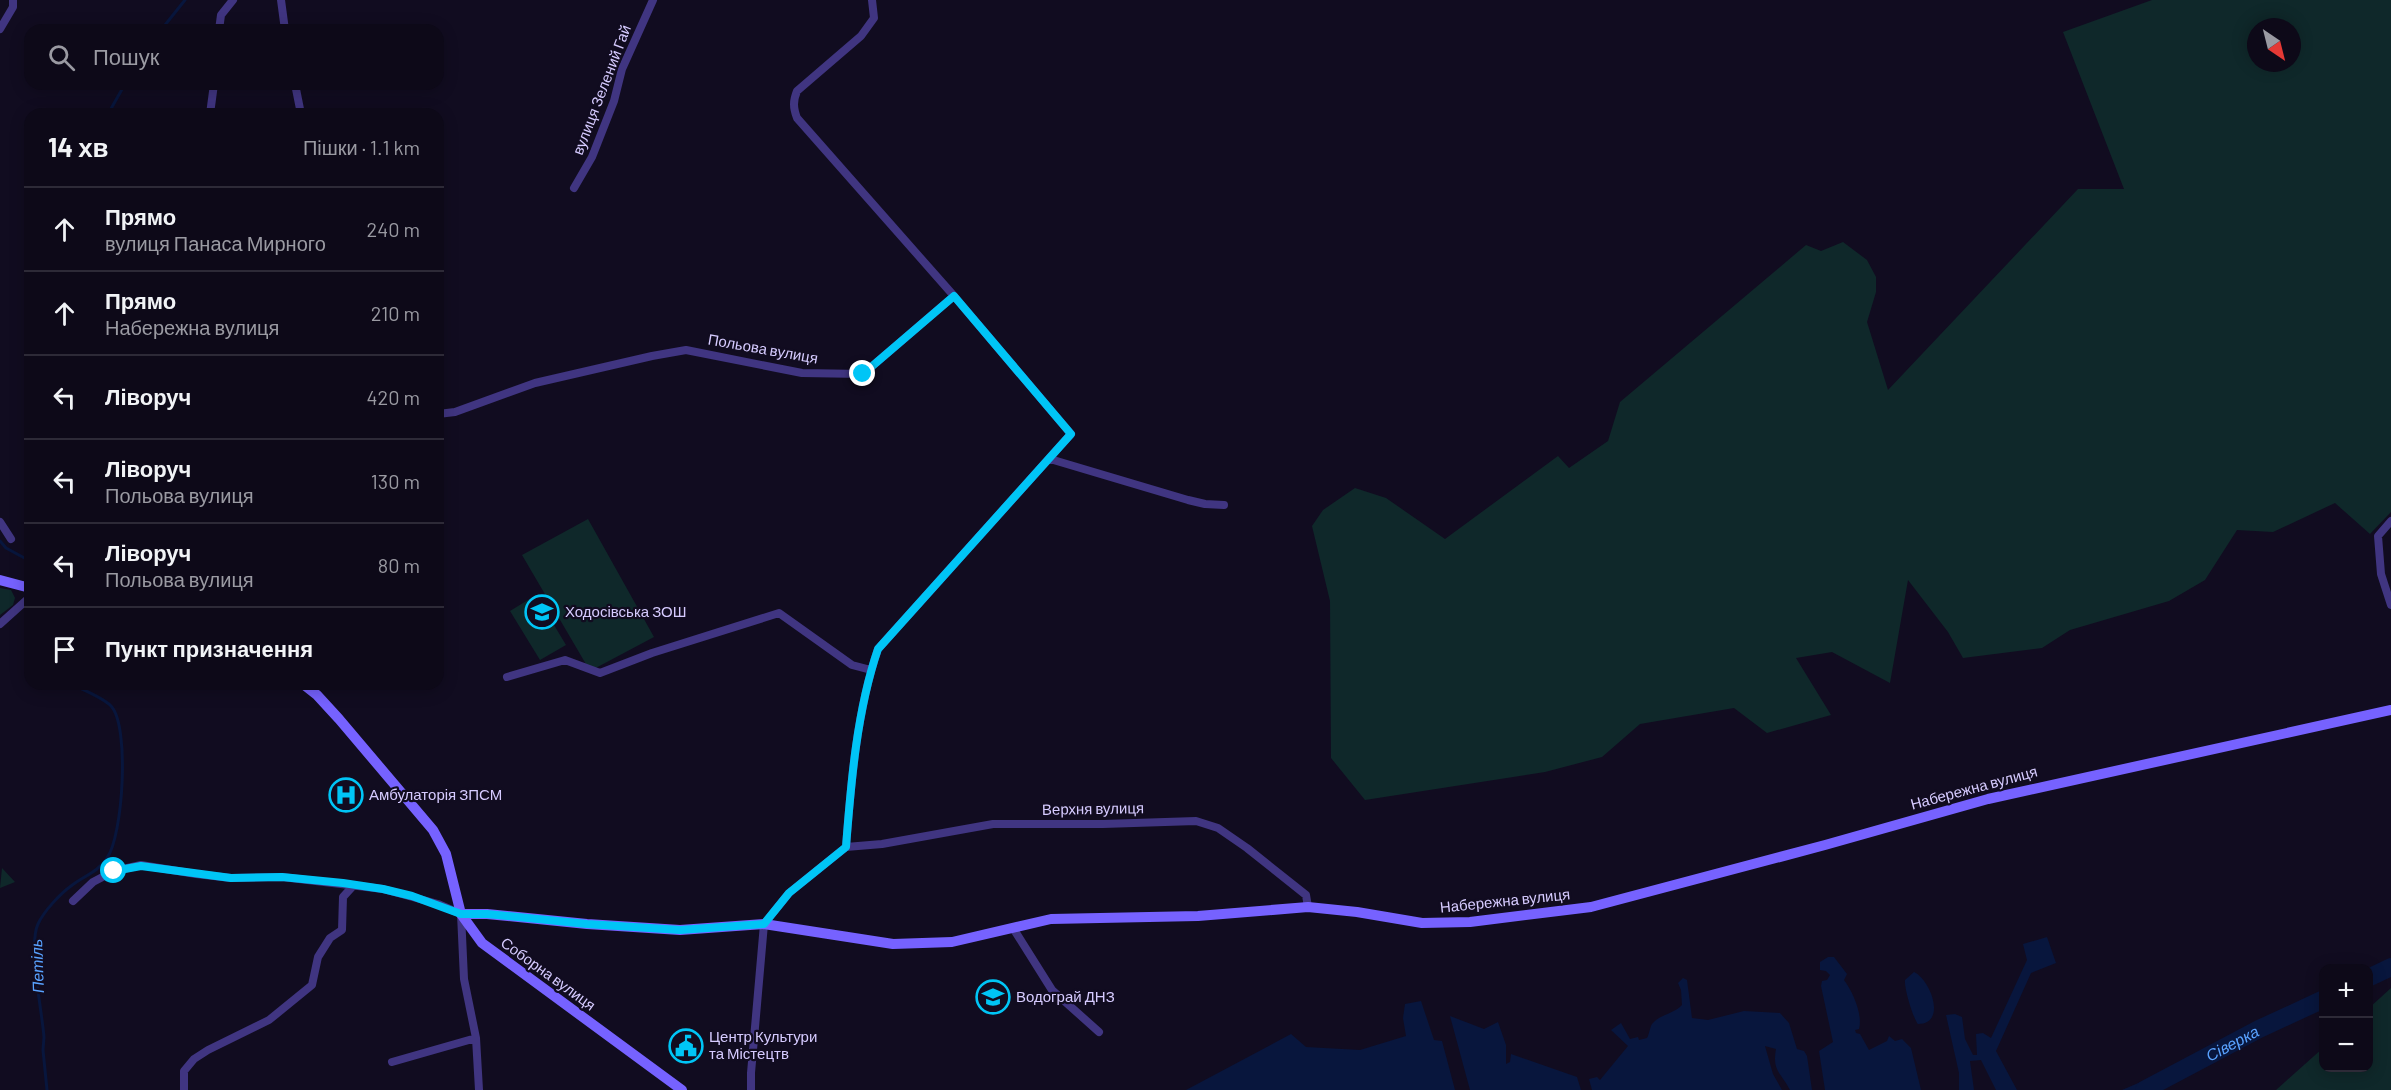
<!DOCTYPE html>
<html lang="uk">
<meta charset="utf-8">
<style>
:root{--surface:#0d0918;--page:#161221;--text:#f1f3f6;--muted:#9a9aa2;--line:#2d2a37}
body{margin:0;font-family:Barlow,sans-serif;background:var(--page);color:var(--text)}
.controls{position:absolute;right:18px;bottom:18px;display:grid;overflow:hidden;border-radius:12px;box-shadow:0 3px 15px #0003}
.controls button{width:54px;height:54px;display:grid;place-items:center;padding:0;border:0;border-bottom:2px solid var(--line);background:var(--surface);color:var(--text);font:30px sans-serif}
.compass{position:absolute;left:2247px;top:18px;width:54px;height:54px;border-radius:50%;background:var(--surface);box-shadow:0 3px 15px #0003;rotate:145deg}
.stop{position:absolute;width:18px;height:18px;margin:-14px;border:4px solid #00c5f6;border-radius:50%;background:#fff}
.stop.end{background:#00c5f6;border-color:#fff;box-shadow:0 2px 6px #0008}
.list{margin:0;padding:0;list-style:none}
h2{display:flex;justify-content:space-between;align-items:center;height:78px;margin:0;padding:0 24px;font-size:26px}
h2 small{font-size:20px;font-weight:400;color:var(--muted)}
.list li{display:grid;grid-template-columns:39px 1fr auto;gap:18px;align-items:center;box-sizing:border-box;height:84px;padding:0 24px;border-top:2px solid var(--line)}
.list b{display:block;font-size:22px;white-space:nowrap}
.list p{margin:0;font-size:20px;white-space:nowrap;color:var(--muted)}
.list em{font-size:20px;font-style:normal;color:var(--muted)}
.icon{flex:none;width:33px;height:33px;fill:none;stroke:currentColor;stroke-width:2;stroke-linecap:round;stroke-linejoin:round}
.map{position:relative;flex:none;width:2391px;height:1090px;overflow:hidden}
.search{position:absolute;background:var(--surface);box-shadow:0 3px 15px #0003;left:24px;top:24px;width:420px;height:66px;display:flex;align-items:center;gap:15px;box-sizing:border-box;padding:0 21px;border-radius:18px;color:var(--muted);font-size:22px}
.panel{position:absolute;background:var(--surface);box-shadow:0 3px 15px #0003;left:24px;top:108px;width:420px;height:582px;border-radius:18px}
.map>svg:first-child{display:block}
</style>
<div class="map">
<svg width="2391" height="1090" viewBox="0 0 2391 1090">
<rect width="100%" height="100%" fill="#110c20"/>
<path fill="#0f282a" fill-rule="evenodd" d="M2152,0H2391V512L2370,534L2335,503L2273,532L2237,530L2205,580L2169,601L2070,630L2042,648L1963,658L1948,632L1908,580L1890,683L1832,652L1796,658L1831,715L1767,733L1734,708L1640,724L1602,757L1545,772L1365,800L1331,758L1330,601L1312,526L1323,510L1355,488L1386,498L1445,539L1558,456L1569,468L1608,441L1620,402L1806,245L1821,251L1843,242L1867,260L1876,277V292L1867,322L1888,390L2078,189H2124L2063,32ZM2256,27H2292V63H2256Z
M588,519L654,637L590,671L522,555Z
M0,588L11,590L15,598L13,605L0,615Z
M536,595L566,645L540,660L510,611Z
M2,868L15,882L0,888Z
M2391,988V1090H2276L2323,1048L2324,1068H2368L2369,1008Z"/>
<path fill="#08163d" d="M2047,937L2056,963L2031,973L1996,1051L2017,1090H1996L1981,1060L1970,1061L1974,1090H1959V1073L1946,1015L1955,1014L1962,1017L1965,1039L1973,1055H1977L1976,1034L1983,1033L1991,1038L2027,960L2023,944Z
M1828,957H1834L1847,974L1844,980C1853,992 1863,1015 1859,1029L1855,1030L1856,1033L1860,1034L1869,1050L1887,1041L1889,1036L1895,1041L1902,1039L1911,1048L1921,1090H1825L1819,1051L1833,1042L1821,986L1822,981L1827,980L1830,975L1826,971L1820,970V962Z
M1914,972C1931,980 1947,1024 1918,1024C1913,1018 1904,988 1905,980Z
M1683,978L1687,980L1692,1018L1708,1020L1744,1011L1780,1013L1789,1023L1797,1049L1804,1051L1807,1056L1812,1090H1790C1781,1072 1772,1072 1776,1049L1765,1046L1773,1074L1782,1090H1592L1589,1079L1597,1077L1600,1080L1628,1046L1611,1030L1621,1023L1630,1039L1638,1037L1639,1040L1647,1038C1649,1035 1650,1027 1652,1024C1660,1014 1674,1014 1682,1005L1681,990L1678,983Z
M1421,1001L1434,1040L1442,1041L1455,1090H1186L1291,1034L1306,1047L1360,1050L1406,1036L1403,1018L1405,1004Z
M1450,1016L1484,1029L1498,1022L1506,1045V1064L1510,1062L1511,1054L1577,1077L1581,1090H1470Z
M2171,1069L2174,1081L2155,1090H2122Z"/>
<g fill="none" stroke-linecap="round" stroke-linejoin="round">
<path stroke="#08163d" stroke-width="3" d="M161,30L185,0
M108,114L125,84
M0,541L6,548L30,561
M47,1090L43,1050L44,1037C42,1011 28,945 38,924C44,911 60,894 71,886C84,876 98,872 107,858C123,836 130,726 111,706C102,697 83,690 71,684"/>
<g stroke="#08163d" stroke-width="18">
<path d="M2368,978L2391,967"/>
<path id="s1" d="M2144,1090L2259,1029L2324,999"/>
</g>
<path stroke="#403581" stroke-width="8" d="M281,0L285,30
M872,0L874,18L861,36L797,91C793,101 793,107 797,118L954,296
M0,29L13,7V0
M219,30L221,15L233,0
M295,84L301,114
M210,114L214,84
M574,188L592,157L614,101L622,69L653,0
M438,414L455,412L535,383L652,356L686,350L802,373L863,374L954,296L1071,434L878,649C857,710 851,782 846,847L789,893L764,924L751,1073V1090
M1050,459L1188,500L1205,504L1224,505
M2391,521L2378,536L2381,574L2391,605
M0,522L11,539
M0,624L30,597
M507,677L565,660L600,673L652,653L779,613L852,665L871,670
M846,847L882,844L993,824H1103L1196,821L1218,828L1247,848L1306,895L1308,907
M73,901L93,882L114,871L141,865L196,874L231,878L282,877L383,889L438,904L461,914L464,979L476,1038L479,1090
M1013,928L1052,990L1099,1032
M392,1062L476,1038
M184,1090V1071L194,1059L208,1050L269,1020L312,985L318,957L330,938L342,930L343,897L353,886"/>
<path stroke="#7662ff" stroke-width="10" d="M0,580L30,588
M303,684L317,695L339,719L433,830L446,854L461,914L482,943L682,1090
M461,914H487L587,924L680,930L764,924L893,944L952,942L1051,919L1198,916L1308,907L1357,912L1422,923L1470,922L1591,907L1825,845L1988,799L2391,710"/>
</g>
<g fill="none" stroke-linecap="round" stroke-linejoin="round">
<path stroke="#00c5f6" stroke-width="8" d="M114,871L141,866L231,878L282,877L343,883L383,889L412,896L461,914H487L587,924L680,930L764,924L789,893L846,847C851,782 857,710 878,649L1071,434L954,296L863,374"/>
</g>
<defs>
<symbol id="school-ring" viewBox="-11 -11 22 22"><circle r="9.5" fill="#110c20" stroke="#00c5f6" stroke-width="1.5"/><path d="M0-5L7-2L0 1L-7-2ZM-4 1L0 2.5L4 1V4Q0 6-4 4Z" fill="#00c5f6"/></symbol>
<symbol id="hospital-ring" viewBox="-11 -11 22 22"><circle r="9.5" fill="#110c20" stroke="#00c5f6" stroke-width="1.5"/><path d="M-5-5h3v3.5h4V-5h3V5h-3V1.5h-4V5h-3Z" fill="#00c5f6"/></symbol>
<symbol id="civic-ring" viewBox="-11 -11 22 22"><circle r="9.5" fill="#110c20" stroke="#00c5f6" stroke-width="1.5"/><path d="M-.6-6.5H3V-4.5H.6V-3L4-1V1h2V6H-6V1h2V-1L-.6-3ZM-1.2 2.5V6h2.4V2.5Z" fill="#00c5f6"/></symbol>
</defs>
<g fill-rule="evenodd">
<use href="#school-ring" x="523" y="593" width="38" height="38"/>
<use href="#hospital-ring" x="327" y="776" width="38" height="38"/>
<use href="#school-ring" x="974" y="978" width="38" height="38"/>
<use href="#civic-ring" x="667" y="1027" width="38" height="38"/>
</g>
<g text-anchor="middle" stroke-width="4.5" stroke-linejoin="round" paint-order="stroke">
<g font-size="15" fill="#d6cbff" stroke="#110c20">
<text transform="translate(602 90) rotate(-69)" y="5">вулиця Зелений Гай</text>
<text transform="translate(763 349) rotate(10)" y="5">Польова вулиця</text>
<text transform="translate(1974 788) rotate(-15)" y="5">Набережна вулиця</text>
<text transform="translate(1093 809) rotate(-1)" y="5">Верхня вулиця</text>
<text transform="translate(1505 901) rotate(-6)" y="5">Набережна вулиця</text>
<text transform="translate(548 974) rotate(36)" y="5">Соборна вулиця</text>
</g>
<g font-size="15" fill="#d6cbff" stroke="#110c20" text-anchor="start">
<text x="565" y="617">Ходосівська ЗОШ</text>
<text x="369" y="800">Амбулаторія ЗПСМ</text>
<text x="1016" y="1002">Водограй ДНЗ</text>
<text x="709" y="1042">Центр Культури<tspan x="709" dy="17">та Містецтв</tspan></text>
</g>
<g font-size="16" font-style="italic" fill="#59a2ff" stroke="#110c20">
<text transform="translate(37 966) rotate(-92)" y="6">Петіль</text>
<text dy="6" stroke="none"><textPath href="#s1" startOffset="100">Сіверка</textPath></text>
</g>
</g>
</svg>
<div class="controls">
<button>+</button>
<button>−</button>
</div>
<svg class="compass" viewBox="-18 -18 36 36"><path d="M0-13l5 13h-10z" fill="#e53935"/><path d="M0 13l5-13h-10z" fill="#9a9aa2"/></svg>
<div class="stop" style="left:114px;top:871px"></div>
<div class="stop end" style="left:863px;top:374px"></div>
<div class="search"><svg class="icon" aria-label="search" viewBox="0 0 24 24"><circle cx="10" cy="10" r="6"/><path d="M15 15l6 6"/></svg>Пошук</div>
<section class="panel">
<h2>14 хв<small>Пішки · 1.1 km</small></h2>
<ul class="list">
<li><svg class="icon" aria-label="ahead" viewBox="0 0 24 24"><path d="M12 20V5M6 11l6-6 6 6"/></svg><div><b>Прямо</b><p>вулиця Панаса Мирного</p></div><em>240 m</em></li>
<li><svg class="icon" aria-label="ahead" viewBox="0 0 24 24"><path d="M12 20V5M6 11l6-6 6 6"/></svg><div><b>Прямо</b><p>Набережна вулиця</p></div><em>210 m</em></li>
<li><svg class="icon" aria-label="left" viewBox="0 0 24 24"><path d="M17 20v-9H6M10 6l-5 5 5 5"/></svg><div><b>Ліворуч</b></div><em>420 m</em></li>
<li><svg class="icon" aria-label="left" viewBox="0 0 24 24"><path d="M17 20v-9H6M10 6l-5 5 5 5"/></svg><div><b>Ліворуч</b><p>Польова вулиця</p></div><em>130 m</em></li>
<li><svg class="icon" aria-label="left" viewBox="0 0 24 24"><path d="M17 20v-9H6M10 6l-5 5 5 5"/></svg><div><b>Ліворуч</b><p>Польова вулиця</p></div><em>80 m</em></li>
<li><svg class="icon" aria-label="arrive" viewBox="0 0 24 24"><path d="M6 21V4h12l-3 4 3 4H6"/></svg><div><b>Пункт призначення</b></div></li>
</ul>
</section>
</div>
